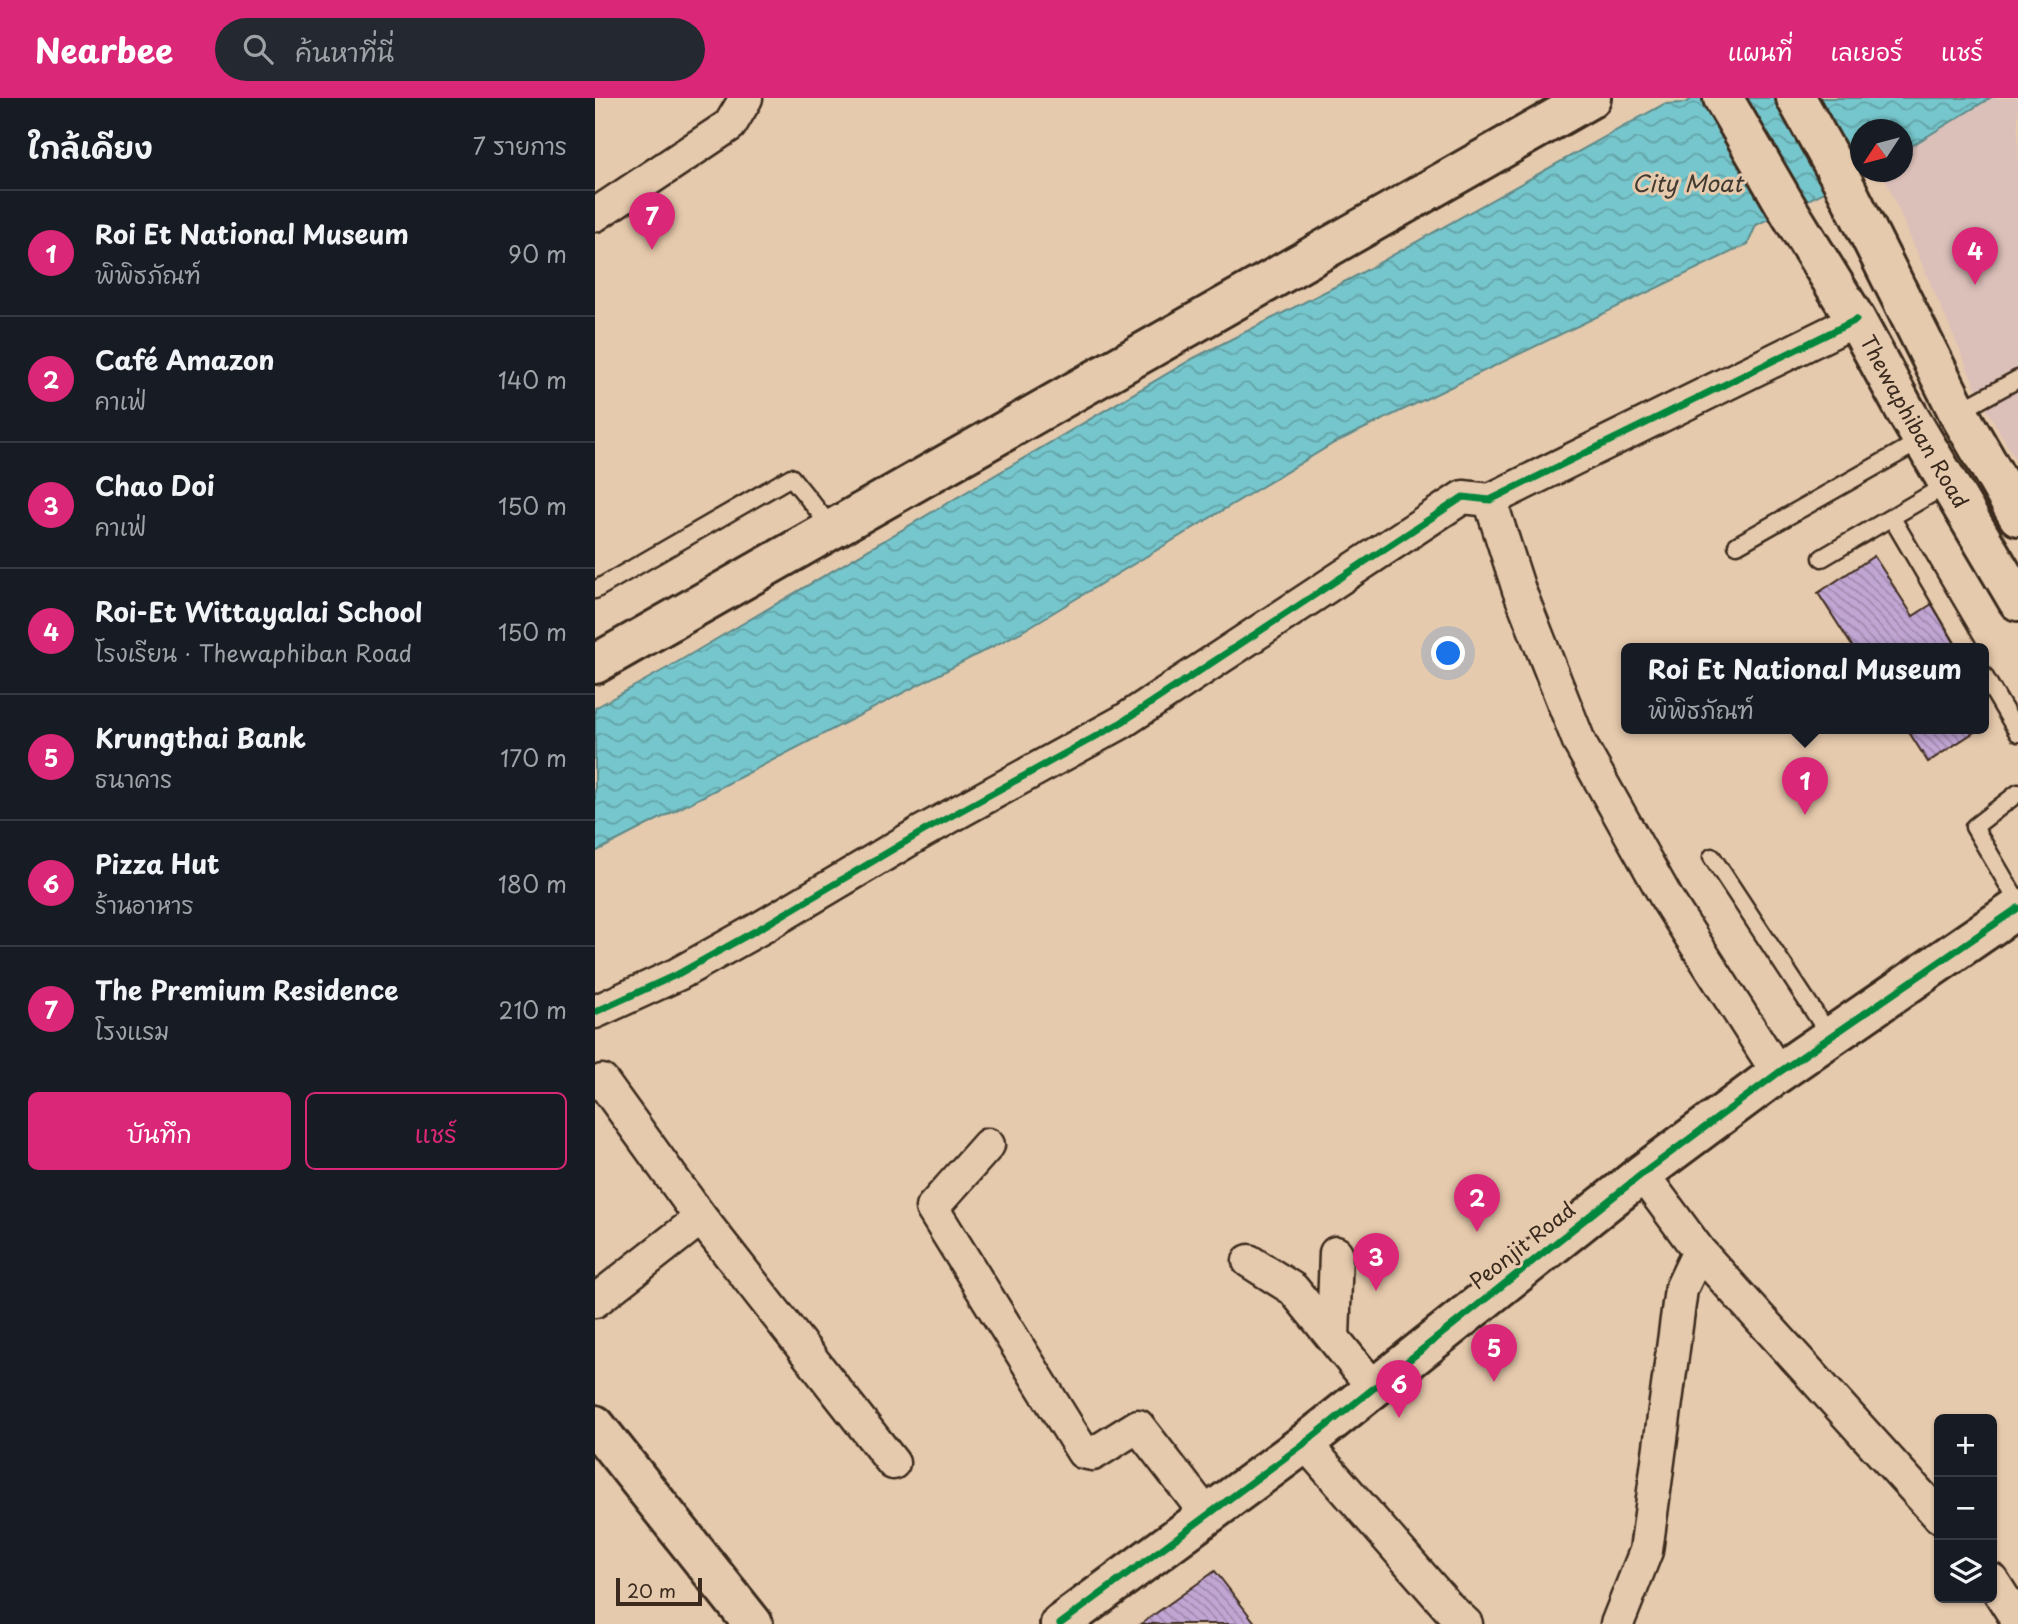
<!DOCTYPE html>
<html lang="th">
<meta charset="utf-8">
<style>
:root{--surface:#171b24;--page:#242831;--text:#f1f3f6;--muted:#9ea1a6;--line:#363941;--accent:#db2777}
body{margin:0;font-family:"Playpen Sans","Playpen Sans Thai",sans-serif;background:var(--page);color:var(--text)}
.controls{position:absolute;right:21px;bottom:21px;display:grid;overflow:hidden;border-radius:10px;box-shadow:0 2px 5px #0004}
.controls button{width:63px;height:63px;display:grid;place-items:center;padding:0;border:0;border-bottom:2px solid var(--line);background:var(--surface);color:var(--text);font:35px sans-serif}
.compass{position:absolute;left:1255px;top:21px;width:63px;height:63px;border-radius:50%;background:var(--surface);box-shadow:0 2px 5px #0004;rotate:234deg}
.scale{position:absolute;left:21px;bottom:18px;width:86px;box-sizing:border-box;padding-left:7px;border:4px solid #3b2a1e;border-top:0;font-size:19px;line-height:24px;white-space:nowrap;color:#3b2a1e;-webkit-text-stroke:5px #e6caad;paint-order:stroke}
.you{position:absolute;left:854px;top:556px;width:24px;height:24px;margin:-18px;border:5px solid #fff;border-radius:50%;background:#1a73e8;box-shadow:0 0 0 10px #1a73e833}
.badge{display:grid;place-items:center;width:46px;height:46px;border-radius:50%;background:var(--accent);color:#fff;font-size:23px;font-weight:700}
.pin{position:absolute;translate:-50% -58px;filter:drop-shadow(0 2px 4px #0008)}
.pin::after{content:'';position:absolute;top:37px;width:24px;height:21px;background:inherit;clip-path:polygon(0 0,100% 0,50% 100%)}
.popup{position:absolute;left:1026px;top:545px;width:368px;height:91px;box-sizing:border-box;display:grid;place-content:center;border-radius:10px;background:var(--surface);filter:drop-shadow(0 2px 5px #0005);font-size:23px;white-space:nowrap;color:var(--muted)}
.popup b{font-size:26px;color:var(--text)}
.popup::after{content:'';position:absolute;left:50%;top:100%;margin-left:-14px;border:14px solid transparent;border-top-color:var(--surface)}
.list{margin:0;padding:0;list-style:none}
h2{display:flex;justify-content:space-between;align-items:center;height:91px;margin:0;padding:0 28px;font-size:30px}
h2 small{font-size:23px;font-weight:400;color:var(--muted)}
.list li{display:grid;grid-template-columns:46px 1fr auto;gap:21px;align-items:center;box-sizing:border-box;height:126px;padding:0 28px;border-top:2px solid var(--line)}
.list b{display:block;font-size:26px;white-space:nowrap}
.list p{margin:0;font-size:23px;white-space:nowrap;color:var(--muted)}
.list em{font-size:23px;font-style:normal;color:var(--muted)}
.actions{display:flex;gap:14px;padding:21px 28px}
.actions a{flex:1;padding:16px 0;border:2px solid var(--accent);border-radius:10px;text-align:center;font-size:24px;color:var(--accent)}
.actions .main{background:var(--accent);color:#fff}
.icon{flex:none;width:38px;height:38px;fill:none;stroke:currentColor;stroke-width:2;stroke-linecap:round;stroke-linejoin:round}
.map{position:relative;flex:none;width:1423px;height:1526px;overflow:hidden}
header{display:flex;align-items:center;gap:42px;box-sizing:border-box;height:98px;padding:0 35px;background:var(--accent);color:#fff}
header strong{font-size:33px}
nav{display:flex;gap:38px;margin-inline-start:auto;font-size:24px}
.search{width:490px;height:63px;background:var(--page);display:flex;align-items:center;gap:18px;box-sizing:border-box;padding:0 24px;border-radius:38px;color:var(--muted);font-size:26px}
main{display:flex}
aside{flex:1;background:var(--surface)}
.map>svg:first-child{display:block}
</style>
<header>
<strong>Nearbee</strong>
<div class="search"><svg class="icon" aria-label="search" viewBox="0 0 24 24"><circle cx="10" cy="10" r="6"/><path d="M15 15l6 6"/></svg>ค้นหาที่นี่</div>
<nav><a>แผนที่</a><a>เลเยอร์</a><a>แชร์</a></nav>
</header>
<main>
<aside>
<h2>ใกล้เคียง<small>7 รายการ</small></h2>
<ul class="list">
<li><span class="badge">1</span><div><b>Roi Et National Museum</b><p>พิพิธภัณฑ์</p></div><em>90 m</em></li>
<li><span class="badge">2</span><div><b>Café Amazon</b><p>คาเฟ่</p></div><em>140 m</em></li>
<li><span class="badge">3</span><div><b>Chao Doi</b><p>คาเฟ่</p></div><em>150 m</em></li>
<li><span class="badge">4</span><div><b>Roi-Et Wittayalai School</b><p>โรงเรียน · Thewaphiban Road</p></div><em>150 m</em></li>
<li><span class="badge">5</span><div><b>Krungthai Bank</b><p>ธนาคาร</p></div><em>170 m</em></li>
<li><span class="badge">6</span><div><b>Pizza Hut</b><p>ร้านอาหาร</p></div><em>180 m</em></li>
<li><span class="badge">7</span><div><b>The Premium Residence</b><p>โรงแรม</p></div><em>210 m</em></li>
</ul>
<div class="actions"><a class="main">บันทึก</a><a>แชร์</a></div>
</aside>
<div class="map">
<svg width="1423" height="1526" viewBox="0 0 1423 1526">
<defs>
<pattern id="water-waves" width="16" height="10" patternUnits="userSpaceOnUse" patternTransform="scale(1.75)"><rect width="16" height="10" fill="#76c7cd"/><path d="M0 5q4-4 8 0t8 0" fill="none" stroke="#62a2a6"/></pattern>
<pattern id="building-back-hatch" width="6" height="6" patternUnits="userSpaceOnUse" patternTransform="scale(1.75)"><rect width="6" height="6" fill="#c1a6d4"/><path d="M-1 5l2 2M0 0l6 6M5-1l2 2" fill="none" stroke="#9e87ab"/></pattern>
</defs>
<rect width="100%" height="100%" fill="#e6caad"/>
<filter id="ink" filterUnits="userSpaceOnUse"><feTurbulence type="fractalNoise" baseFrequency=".0143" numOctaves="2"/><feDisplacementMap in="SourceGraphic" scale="14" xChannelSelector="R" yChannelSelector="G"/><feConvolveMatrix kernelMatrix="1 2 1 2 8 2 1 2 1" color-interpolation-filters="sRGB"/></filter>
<g filter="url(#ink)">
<path fill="#dbbfb9" d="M1395,0H1423V366L1386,301L1287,74H1308V53Z"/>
<path fill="url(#water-waves)" stroke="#5e8887" stroke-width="2" d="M1099,0H1395L1308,53V32H1266V74H1271L1161,127L1153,146L739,345L426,534L0,754V610L74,569L599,260L755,181L1069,6L1090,5Z"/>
<path fill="url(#building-back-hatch)" stroke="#3b2a1e" stroke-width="2" d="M1279,458L1318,518L1340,504L1368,547L1362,551H1259L1223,495Z
M1312,631H1384L1333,664Z
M620,1473L661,1526H546Z"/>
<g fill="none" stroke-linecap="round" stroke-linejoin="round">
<defs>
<path id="lane" d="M1363,314L1423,281
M1297,420L1374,551
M1142,447L1327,342
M1227,460L1353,386
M0,492L196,379L237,430
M1388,576L1423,635
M1423,695L1379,729L1423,804
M1117,759L1235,938"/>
<path id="street" d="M0,117L135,27L151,0
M895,402L924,492L985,646L1072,801L1183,975
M0,914L83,876L169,828L327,734L527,624L868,399L895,402L1261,222
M7,983L106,1120L298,1365
M393,1047L337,1110L488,1354L498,1356L543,1328L613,1418
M1047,1076L1104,1153L1344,1418
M654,1163L698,1191L778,1289
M0,1203L106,1120
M738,1240L741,1155
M710,1345L854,1510L871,1526
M1397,1482L1423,1523
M1022,1526L1051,1453L1086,1191L1104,1153"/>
<path id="secondary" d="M0,566L996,0
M0,1327L158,1526
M465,1526L710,1345L1047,1076L1183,975L1423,810"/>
<g id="primary">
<path id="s1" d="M1128,0L1195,115L1261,222L1310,312L1423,503"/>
<path d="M1201,0L1249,86L1363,314L1423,418"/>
</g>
</defs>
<use href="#lane" stroke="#3b2a1e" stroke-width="21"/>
<use href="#street" stroke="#3b2a1e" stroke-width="37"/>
<use href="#secondary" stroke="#3b2a1e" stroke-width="44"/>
<use href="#primary" stroke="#3b2a1e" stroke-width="44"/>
<use href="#lane" stroke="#e6caad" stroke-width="16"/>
<use href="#street" stroke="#e6caad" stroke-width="32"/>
<use href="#secondary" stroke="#e6caad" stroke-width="38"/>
<use href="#primary" stroke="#e6caad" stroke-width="38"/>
<defs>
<path id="cycleway" d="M0,914L83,876L169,828L327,734L527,624L868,399L895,402L1261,222
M465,1526L710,1345L1047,1076L1183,975L1423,810"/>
</defs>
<use href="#cycleway" stroke="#e6caad" stroke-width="11"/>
<use href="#cycleway" stroke="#00873e" stroke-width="7"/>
</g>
</g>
<g text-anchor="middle" stroke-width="6" stroke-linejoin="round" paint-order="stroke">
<g font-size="21" fill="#3b2a1e" stroke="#e6caad">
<text dy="7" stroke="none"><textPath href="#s1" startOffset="376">Thewaphiban Road</textPath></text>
<text transform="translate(928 1148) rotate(-38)" y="7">Peonjit Road</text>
</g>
<g font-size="23" font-style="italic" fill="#413a30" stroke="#e6caad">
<text x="1092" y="94">City Moat</text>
</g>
</g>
</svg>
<div class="controls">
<button>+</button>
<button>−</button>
<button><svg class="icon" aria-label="layers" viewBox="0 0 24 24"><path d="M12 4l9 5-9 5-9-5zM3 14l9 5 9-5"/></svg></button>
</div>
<svg class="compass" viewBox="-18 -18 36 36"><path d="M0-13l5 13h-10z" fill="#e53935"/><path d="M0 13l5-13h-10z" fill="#9ea1a6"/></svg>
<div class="scale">20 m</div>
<div class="you"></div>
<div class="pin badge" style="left:1210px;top:717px">1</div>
<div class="popup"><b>Roi Et National Museum</b>พิพิธภัณฑ์</div>
<div class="pin badge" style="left:882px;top:1134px">2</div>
<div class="pin badge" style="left:781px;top:1193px">3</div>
<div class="pin badge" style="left:1380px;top:187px">4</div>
<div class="pin badge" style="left:899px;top:1284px">5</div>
<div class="pin badge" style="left:804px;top:1320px">6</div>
<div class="pin badge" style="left:57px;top:152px">7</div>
</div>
</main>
